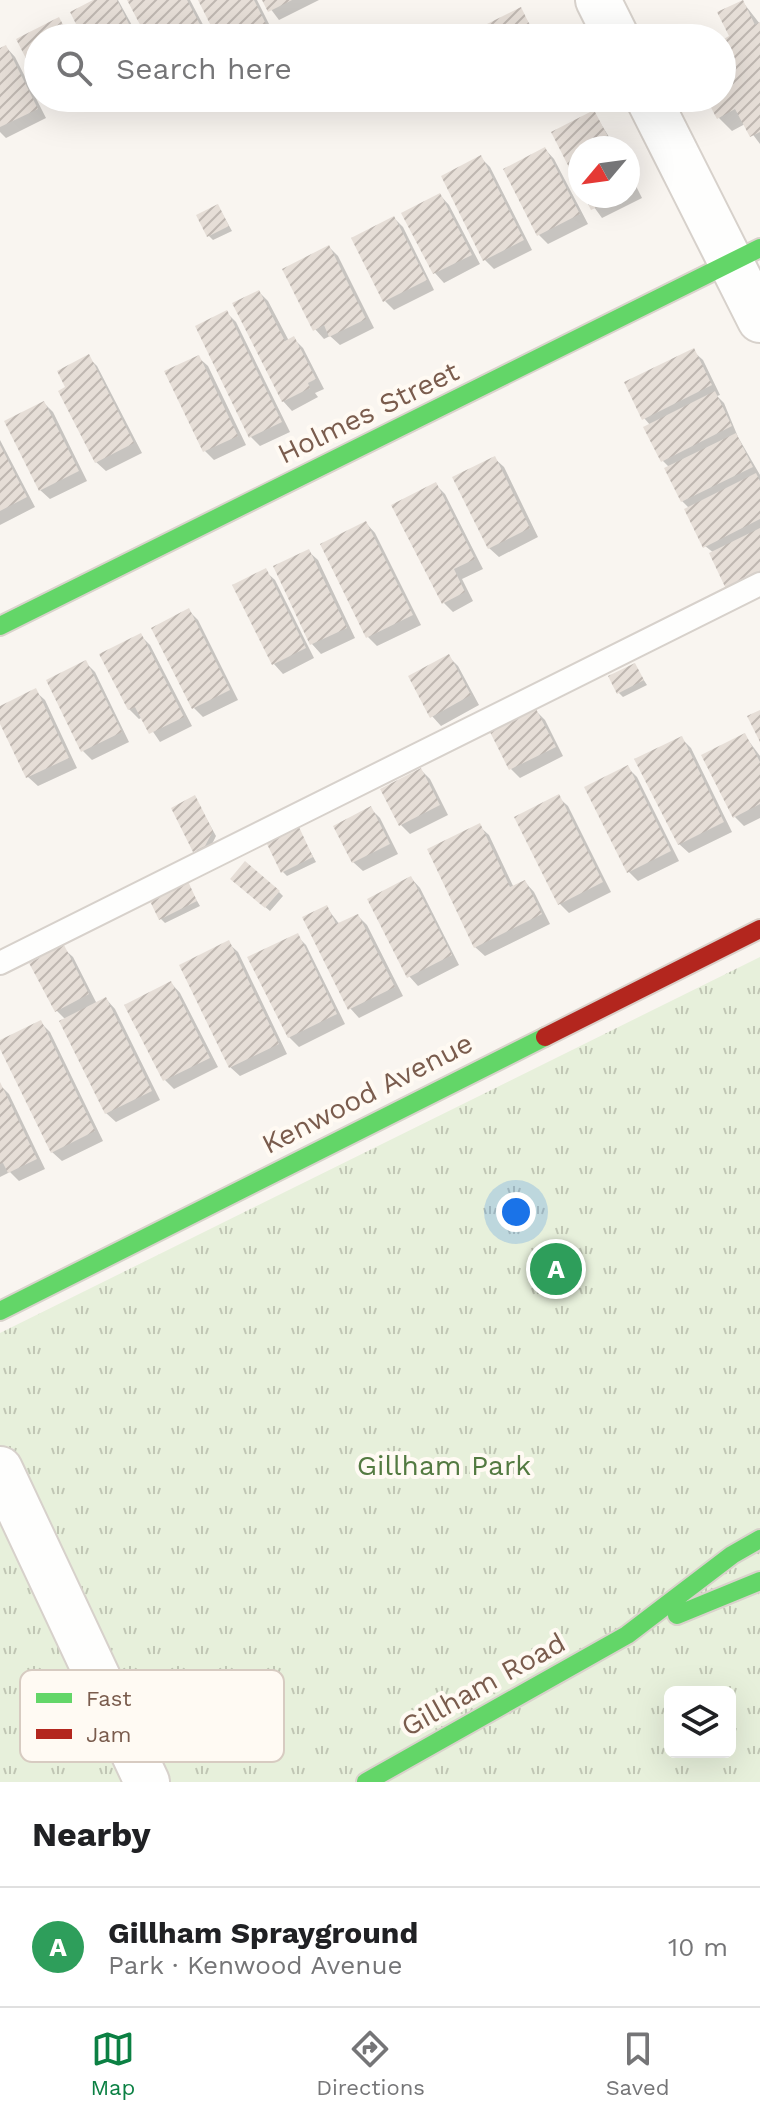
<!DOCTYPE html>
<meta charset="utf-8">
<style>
:root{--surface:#fff;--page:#f6f6f6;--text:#202124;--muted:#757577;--line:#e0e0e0;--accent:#0b8043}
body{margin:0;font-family:"Work Sans",sans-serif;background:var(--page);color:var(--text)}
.controls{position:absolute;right:24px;bottom:24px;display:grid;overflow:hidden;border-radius:12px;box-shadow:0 8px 32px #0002}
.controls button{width:72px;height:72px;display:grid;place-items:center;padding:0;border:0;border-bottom:2px solid var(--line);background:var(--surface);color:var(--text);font:40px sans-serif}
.compass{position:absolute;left:568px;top:136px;width:72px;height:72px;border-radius:50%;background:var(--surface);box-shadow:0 8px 32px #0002;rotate:241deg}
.you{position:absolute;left:516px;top:1212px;width:28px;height:28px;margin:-20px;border:6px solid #fff;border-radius:50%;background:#1a73e8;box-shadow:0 0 0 12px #1a73e833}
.badge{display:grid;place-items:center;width:52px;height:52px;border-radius:50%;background:var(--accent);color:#fff;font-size:26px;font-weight:700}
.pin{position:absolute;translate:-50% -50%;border:4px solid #fff;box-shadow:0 2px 8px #0006}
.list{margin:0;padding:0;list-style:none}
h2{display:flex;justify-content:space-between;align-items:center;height:104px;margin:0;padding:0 32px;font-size:34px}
h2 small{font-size:26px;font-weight:400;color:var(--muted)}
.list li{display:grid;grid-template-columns:52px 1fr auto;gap:24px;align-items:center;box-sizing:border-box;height:120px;padding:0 32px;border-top:2px solid var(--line)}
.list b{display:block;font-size:30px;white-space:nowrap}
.list p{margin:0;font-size:26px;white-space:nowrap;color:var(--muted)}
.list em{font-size:26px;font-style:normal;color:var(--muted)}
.icon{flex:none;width:44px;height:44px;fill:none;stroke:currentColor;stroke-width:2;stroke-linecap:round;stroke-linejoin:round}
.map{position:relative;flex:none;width:760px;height:1782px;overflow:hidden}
.search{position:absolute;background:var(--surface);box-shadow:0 8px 32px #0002;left:24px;right:24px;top:24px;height:88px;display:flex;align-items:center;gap:20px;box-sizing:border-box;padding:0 28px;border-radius:44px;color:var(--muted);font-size:30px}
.sheet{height:224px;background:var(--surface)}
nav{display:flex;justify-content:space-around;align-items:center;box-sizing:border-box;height:112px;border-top:2px solid var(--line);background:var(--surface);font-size:22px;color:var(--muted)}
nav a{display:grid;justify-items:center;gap:4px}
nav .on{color:var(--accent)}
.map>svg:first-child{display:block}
</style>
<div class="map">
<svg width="760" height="1782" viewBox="0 0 760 1782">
<defs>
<pattern id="park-tufts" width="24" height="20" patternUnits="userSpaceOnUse" patternTransform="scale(2)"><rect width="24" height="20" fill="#e7f0db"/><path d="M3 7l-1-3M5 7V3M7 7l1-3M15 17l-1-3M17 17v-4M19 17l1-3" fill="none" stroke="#c0c6b4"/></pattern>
<pattern id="building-hatch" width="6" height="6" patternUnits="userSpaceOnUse" patternTransform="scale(2)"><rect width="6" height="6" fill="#e6ded7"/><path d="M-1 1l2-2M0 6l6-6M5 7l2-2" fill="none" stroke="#bfb7b1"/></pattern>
</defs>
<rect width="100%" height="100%" fill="#f9f5f0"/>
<path fill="url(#park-tufts)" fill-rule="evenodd" d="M760,957V1782H0V1333ZM670,1692H730V1752H670Z"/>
<path fill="#0003" d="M97,0H118L139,38H85Z
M129,0H190L210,38H149Z
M200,0H257L276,38H219Z
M264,0H319L279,20Z
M742,1L760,24V144L745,124L732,131L719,118L709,98H722V42L732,37Z
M520,10L539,38H464Z
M6,47L15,57L46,118L6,138L0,132V50Z
M462,98H483L469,105Z
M594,113L616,148H580V184L553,133Z
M545,149L554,159L588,224L548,244L539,235Z
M481,158L490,167L532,250L494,269L485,260Z
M628,170L642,198L602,218L586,196H628Z
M440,195L449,205L480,264L444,283L435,273L404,214Z
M218,206L232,231L213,240L209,236Z
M394,218L403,227L434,290L394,310L385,301Z
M329,247L338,256L374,328L340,345L330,336L324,339L315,329Z
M259,292L268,301L289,341L294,339L303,348L324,389L315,393L318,397L292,411L283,401Z
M227,313L236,322L290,432L260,446L251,437Z
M693,351L703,360L720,395L717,396L724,403L738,437L760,475V589L705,546L690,509L682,501L670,468L662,460L651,426L644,418Z
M88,357L97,366L142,453L106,471L96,462L68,388Z
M198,357L208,366L246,445L214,460L205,451Z
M44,403L53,412L87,481L50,499L40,490Z
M0,440L35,507L0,525Z
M494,458L504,467L538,537L499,557L489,548Z
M435,484L445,494L483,569L462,579L473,601L453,612L444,603Z
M366,523L375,533L421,625L377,646L368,637L322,545Z
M308,551L318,560L355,638L321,654L312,644L275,567Z
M265,571L275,580L314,658L283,674L274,664L235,586Z
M189,611L198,620L238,700L203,717L194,708Z
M140,635L150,645L192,726L160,742L143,717L139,719L129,709Z
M448,656L458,666L479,705L441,726L432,716Z
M86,663L95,672L129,742L92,760L83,751Z
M634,665L647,685L623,697L618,692Z
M35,691L45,700L77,768L38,786L28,777L0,719V708Z
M536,711L545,720L563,756L520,778L511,769Z
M745,736L760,756V818L744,826L735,817Z
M681,738L691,748L732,832L689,853L679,844Z
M628,768L637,777L679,861L638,881L629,872Z
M421,770L430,779L448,815L410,834L401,825Z
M558,797L568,806L611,892L569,913L560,904Z
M195,798L216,836L209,850L199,855L174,809Z
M371,809L380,818L398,854L363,871L353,862Z
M479,826L489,835L514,888L525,882L534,892L550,924L485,956L475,947Z
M298,829L316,862L287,876L283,872Z
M411,878L420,888L459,965L418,986L409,976Z
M186,882L200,906L165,923L161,919Z
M237,883L279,892L283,896L270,911Z
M327,908L340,925L358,916L367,925L403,996L359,1018L350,1008Z
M297,936L306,945L345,1024L299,1047L289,1037Z
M228,943L238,952L287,1054L240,1076L230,1067Z
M63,948L73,957L97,1004L106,999L115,1009L160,1100L116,1122L106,1113L66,1020L56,1010Z
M171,983L180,993L218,1067L174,1089L165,1080Z
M41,1023L50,1032L103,1141L62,1161L52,1152L0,1045Z
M0,1085L9,1094L45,1169L19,1181L10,1172L0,1177Z"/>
<path fill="url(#building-hatch)" d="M93,0H117L136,38H83L70,12Z
M127,0H187L203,30L187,38H147Z
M198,0H254L273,38H233L230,33L217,38Z
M262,0H292L268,12Z
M743,0L755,25L760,22V132L750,137L735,109L717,119L706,98H722V40L729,36L717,12Z
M521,7L536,38H459Z
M59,17L70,38H38V82L16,39Z
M6,45L38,109L0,127V48Z
M594,110L614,148H580V189L551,132Z
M545,147L580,214L537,236L503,169Z
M481,155L524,240L483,261L441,176Z
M440,193L472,255L433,274L401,213Z
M584,196H619L591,210Z
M218,204L229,226L207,237L196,215Z
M394,216L427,280L383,302L351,238Z
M329,245L366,319L329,337L324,325L313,331L282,269Z
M259,290L285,341L294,336L316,379L308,383L310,388L282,402L232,303Z
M227,310L282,422L249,438L195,326Z
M694,348L712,385L642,420L624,382Z
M89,354L134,443L95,463L58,391L65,387L57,371Z
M199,355L238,436L203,452L164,371Z
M715,391L732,426L661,462L643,427Z
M44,401L79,471L39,491L4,421Z
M736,433L753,467L681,502L664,468Z
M0,445L27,497L0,511Z
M495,456L530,528L488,549L452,477Z
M756,473L760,481V519L703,548L684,509Z
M436,482L475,559L454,569L465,592L442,604L391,505Z
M366,521L413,615L366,638L320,544Z
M760,528V575L727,591L709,553Z
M309,549L347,628L310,645L273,566Z
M266,568L306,648L272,665L232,585Z
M189,608L230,690L192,709L151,628Z
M141,633L184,717L149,734L135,707L128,710L99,654Z
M449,654L471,695L430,718L408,676Z
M86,660L122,732L81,752L46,680Z
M635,663L644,680L617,694L608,676Z
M36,688L69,758L26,778L0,724V706Z
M536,709L556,747L509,770L490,732Z
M760,710V742L747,716Z
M745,733L760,762V804L733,818L701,755Z
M682,736L724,822L678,845L634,759Z
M628,765L671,851L627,873L584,787Z
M421,768L440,805L399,826L380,789Z
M559,794L603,882L558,905L514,817Z
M195,795L213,831L205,846L193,852L171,808Z
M371,806L390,844L352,863L333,826Z
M480,823L510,887L525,880L542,914L474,948L427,849Z
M299,827L313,857L281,873L266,842Z
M245,861L280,891L265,908L230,879Z
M411,876L452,955L407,978L367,899Z
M187,879L197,901L159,920L149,899Z
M327,905L336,924L358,914L395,987L348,1010L302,917Z
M298,933L337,1014L288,1038L247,957Z
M229,940L279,1044L229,1068L179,965Z
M64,945L89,994L55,1012L29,963Z
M171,981L210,1058L163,1081L124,1005Z
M106,997L152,1091L105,1114L59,1021Z
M41,1020L95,1131L51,1153L0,1049V1040Z
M0,1082L37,1159L8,1173L3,1163L0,1164Z"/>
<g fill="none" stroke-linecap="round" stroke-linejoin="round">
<defs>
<path id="lane" d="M0,963L760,584"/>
<path id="street" d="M598,0L617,38
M648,98L760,320
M0,1469L147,1782"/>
<path id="fast" d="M0,626L760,248
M0,1311L545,1037
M677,1615L760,1581
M366,1782L627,1635L732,1555L760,1539"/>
<path id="jam" d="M545,1037L760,929"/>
</defs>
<use href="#lane" stroke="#d7d1cb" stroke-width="26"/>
<use href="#street" stroke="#d7d1cb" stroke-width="48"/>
<use href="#fast" stroke="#d9d2cb" stroke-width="22"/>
<use href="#jam" stroke="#d9d2cb" stroke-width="22"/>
<use href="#lane" stroke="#fefefd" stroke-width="22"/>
<use href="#street" stroke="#fefefd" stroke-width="44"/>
<use href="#fast" stroke="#63d668" stroke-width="18"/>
<use href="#jam" stroke="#b3261e" stroke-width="18"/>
</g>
<g text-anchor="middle" stroke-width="8" stroke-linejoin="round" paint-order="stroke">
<g font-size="28" fill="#7a5c4d" stroke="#fffaf3">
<text transform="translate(368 412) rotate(-26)" y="10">Holmes Street</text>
<text transform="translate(367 1093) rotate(-27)" y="10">Kenwood Avenue</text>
<text transform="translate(483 1684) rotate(-29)" y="10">Gillham Road</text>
</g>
<g font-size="28" fill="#537a41" stroke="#fffaf3">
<text x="444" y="1475">Gillham Park</text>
</g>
</g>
<rect x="20" y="1670" width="264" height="92" rx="12" fill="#fffaf3" stroke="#d7cbc1" stroke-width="2"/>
<rect x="36" y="1693" width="36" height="10" fill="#63d668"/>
<rect x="36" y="1729" width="36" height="10" fill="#b3261e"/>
<g font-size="22" fill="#7a5c4d">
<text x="86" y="1706">Fast</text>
<text x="86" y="1742">Jam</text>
</g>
</svg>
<div class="controls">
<button><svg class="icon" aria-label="layers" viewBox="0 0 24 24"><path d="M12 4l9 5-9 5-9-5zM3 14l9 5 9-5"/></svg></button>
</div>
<svg class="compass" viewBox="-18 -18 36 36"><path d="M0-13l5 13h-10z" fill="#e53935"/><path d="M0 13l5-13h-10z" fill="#757577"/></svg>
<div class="you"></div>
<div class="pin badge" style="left:556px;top:1269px;background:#2e9e5b">A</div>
<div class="search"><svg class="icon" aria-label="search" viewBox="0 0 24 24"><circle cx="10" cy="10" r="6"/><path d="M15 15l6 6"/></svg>Search here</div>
</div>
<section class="sheet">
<h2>Nearby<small></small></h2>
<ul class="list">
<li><span class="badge" style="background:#2e9e5b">A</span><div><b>Gillham Sprayground</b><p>Park · Kenwood Avenue</p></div><em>10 m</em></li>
</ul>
</section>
<nav>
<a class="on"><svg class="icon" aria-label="map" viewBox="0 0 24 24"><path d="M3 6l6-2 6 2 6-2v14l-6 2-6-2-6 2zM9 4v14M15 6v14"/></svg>Map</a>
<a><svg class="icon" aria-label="directions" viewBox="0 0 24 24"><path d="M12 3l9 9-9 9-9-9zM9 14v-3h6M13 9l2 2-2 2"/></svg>Directions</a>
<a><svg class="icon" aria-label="saved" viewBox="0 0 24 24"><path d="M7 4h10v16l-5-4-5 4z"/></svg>Saved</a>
</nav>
